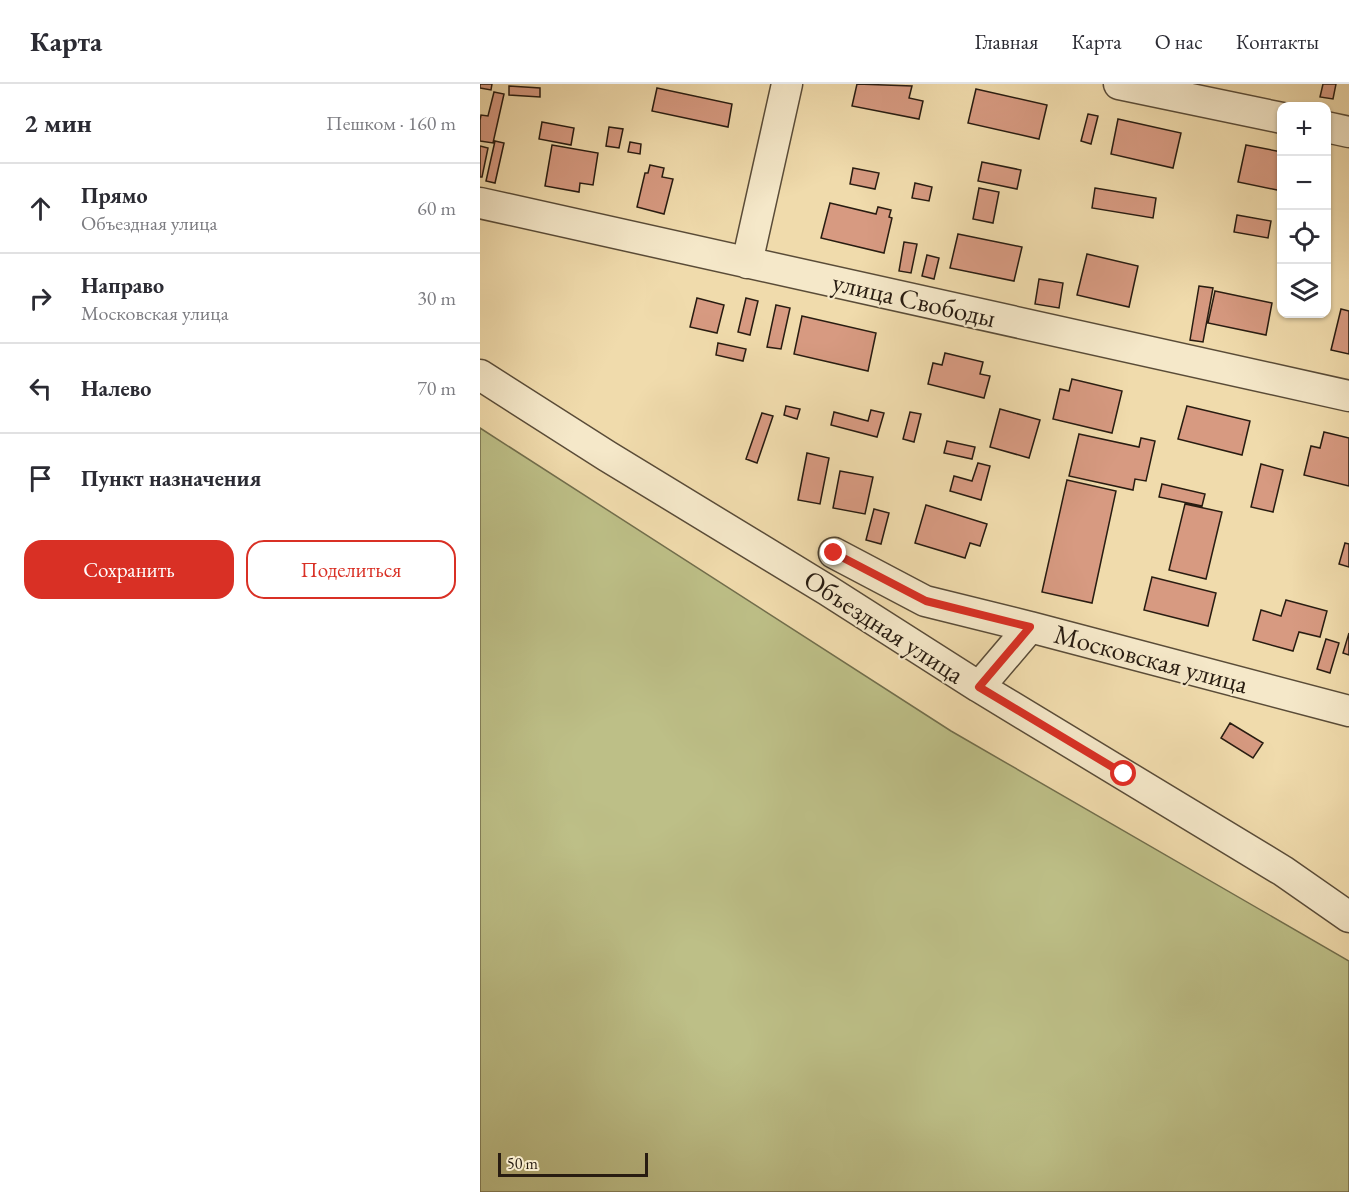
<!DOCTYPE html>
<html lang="ru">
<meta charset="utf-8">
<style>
:root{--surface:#fff;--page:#f7f7f7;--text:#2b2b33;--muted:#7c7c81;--line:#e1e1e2;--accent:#d93025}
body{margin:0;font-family:"EB Garamond",serif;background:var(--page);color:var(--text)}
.controls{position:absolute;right:18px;top:18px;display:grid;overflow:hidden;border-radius:12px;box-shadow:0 2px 4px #0004}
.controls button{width:54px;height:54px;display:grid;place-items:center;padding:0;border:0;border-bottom:2px solid var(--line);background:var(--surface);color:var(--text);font:30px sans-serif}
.scale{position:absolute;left:18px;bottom:15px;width:150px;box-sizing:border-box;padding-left:6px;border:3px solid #281c11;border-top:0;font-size:16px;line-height:21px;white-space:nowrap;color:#281c11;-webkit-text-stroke:4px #f5e8c9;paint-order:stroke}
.stop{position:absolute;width:18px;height:18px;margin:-14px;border:4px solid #d93025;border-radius:50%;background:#fff}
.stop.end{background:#d93025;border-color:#fff;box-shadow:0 2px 6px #0008}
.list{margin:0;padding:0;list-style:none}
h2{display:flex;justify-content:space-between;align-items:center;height:78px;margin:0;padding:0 24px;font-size:26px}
h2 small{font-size:20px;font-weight:400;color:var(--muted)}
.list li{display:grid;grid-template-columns:39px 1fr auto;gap:18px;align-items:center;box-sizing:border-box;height:90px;padding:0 24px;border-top:2px solid var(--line)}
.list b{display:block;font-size:22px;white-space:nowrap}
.list p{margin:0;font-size:20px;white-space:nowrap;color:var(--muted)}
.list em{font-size:20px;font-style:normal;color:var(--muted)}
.actions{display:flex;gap:12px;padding:18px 24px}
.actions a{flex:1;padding:14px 0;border:2px solid var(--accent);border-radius:18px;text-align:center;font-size:21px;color:var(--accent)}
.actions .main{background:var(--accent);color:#fff}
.icon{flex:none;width:33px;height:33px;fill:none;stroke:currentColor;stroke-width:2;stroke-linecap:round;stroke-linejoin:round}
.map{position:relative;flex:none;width:869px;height:1108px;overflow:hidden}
header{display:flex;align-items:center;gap:36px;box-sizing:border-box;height:84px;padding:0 30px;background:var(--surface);border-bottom:2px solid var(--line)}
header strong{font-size:28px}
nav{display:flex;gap:33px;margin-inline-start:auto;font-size:21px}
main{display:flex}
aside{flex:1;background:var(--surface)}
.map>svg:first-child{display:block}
</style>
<header>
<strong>Карта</strong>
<nav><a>Главная</a><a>Карта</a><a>О нас</a><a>Контакты</a></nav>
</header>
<main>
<aside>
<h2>2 мин<small>Пешком · 160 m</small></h2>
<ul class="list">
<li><svg class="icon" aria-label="ahead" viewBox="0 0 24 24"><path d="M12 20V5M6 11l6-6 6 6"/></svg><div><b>Прямо</b><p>Объездная улица</p></div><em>60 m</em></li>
<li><svg class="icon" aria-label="right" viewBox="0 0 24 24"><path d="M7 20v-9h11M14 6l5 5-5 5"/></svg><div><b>Направо</b><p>Московская улица</p></div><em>30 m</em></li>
<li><svg class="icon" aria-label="left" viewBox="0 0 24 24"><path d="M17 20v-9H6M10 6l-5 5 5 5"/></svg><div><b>Налево</b></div><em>70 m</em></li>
<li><svg class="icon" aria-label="arrive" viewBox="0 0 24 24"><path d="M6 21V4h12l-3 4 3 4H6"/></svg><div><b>Пункт назначения</b></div></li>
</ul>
<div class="actions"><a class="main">Сохранить</a><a>Поделиться</a></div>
</aside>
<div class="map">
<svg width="869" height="1108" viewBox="0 0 869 1108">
<rect width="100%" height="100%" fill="#f0dbac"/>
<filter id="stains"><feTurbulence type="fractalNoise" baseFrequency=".00333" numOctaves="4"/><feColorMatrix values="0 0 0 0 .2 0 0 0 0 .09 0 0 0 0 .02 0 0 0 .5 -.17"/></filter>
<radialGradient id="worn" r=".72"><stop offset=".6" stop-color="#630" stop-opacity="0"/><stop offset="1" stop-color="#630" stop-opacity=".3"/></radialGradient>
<path fill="#bdbf87" stroke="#726e4c" stroke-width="1.5" d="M0,344L471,647L869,877V1108H0Z"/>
<path fill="#d79a81" stroke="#281c11" stroke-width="1.5" d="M0,0H12L11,6L0,4Z
M377,0L432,2L429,14L443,17L439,35L372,22Z
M843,0H856L853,15L840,13Z
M29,2L60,4V13L29,11Z
M177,4L252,20L248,43L172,27Z
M496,5L567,21L559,55L488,39Z
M14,8L24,10L13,59L0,57V36L1,31L8,32Z
M608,30L618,32L611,60L601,57Z
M638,35L701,49L693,84L631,70Z
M62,38L94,44L91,61L59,55Z
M129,43L143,45L139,64L126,62Z
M15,57L24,59L15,99L6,97Z
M150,58L161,60L160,70L148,68Z
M72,61L118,69L113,101L100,99L99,108L65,102Z
M766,61L802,68V107L758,98Z
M0,62L8,64L2,93H0Z
M502,78L541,86L537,105L498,97Z
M170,81L184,84L182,93L193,95L184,130L157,123L165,89H168Z
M373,84L399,89L395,105L370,100Z
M435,99L452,103L449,117L432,114Z
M499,104L519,108L513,139L493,135Z
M615,104L676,114L673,134L612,124Z
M350,119L396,130L398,123L411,126L409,133L412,134L404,169L341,154Z
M757,131L791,137L788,154L754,148Z
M478,150L542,163L534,197L470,184Z
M424,158L437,160L431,189L419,187Z
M607,170L658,182L649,223L597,211Z
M447,171L459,174L454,195L442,192Z
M559,195L583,199L579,224L555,220Z
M719,202L733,204L723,258L710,256Z
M735,207L792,219L786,251L728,239Z
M217,214L244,221L237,249L210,243Z
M266,214L278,217L270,251L258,248Z
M296,221L310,224L301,265L287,263Z
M861,225L869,227V270L851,266Z
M322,232L396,249L388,287L314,270Z
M238,259L266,265L263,277L236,271Z
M465,269L503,278L500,290L510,292L504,314L448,300L453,279L462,281Z
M592,295L642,307L632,349L573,335L580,305L589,307Z
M306,322L320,325L317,335L304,331Z
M707,322L770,337L762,371L698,355Z
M520,325L560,336L549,374L510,363Z
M391,326L404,329L397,353L351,341L354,328L388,337Z
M430,328L441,330L434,358L423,355Z
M282,329L293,332L277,379L266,375Z
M844,348L869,354V402L824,391L831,362L840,364Z
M599,350L659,363L661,354L675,357L666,397L655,395L653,406L589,392Z
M467,357L495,363L492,375L464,369Z
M327,369L349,374L340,420L318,416Z
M498,379L510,382L501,416L470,407L474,392L492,397Z
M781,380L803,386L793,428L771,423Z
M360,387L393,393L385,430L353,424Z
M587,396L636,407L612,519L562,508Z
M682,400L725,410L722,422L679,413Z
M705,420L742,428L726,495L689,486Z
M446,421L507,440L500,462L490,459L485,474L435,459Z
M394,425L409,429L401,460L386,456Z
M865,459L869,460V483L859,480Z
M672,493L736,509L728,542L664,526Z
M806,516L847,527L840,553L819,548L813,567L773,556L781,526L801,532Z
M869,549V571L863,569Z
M846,555L859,559L850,589L837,585Z
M750,639L783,659L773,674L741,654Z"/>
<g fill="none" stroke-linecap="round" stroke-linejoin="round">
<defs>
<path id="minor" d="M639,0L802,34
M846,43L869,48
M0,119L869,312
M267,179L307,0
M0,291L127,372L347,506L499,603L803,787L869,833
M354,469L445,517L550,543
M499,603L550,543L869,627"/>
</defs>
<use href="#minor" stroke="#5a4c38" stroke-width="33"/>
<use href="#minor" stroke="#f5e8c9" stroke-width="30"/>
</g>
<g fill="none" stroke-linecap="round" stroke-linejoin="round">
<path stroke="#d93025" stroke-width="8" d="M354,469L446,517L550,543L499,603L644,690"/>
</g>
<g text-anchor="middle" stroke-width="4.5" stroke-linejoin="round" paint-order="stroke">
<g font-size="27" fill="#281c11" stroke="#f5e8c9">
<text transform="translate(434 216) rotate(13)" y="9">улица Свободы</text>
<text transform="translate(404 543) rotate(33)" y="9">Объездная улица</text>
<text transform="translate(671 575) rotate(15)" y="9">Московская улица</text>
</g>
</g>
<rect width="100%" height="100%" filter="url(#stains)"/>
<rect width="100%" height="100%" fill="url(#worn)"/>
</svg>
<div class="controls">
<button>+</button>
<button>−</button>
<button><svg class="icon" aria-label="locate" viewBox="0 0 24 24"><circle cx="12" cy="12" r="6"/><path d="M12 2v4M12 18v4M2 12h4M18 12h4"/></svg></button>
<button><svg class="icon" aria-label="layers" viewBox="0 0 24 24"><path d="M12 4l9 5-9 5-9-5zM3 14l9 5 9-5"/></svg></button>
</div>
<div class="scale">50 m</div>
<div class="stop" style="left:644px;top:690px"></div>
<div class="stop end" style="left:354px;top:469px"></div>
</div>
</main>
